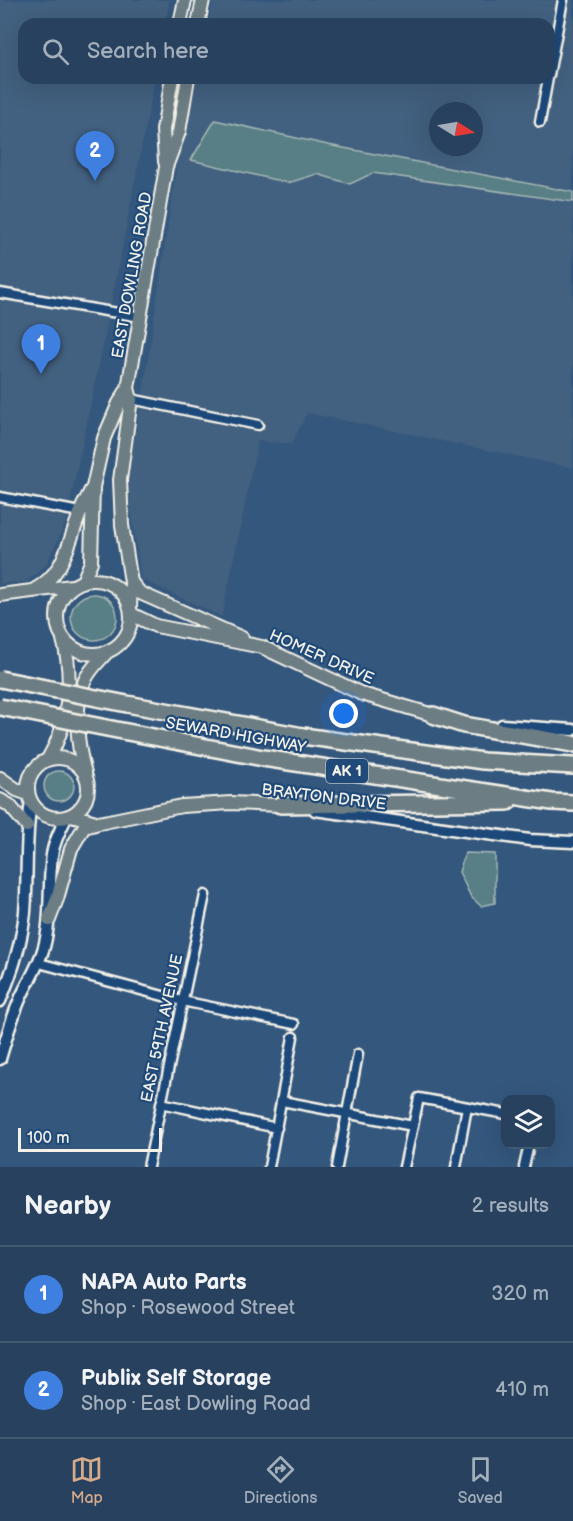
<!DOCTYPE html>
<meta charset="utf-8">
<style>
:root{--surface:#27415e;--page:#334c67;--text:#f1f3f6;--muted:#a4afbc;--line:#435a73;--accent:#d6ab8b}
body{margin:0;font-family:"Balsamiq Sans",sans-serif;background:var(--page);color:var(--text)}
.controls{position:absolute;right:18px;bottom:18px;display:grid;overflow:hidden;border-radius:12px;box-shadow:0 6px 24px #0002}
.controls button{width:54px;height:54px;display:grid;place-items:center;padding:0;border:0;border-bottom:2px solid var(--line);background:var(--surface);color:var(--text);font:30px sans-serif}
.compass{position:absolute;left:429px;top:102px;width:54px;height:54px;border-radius:50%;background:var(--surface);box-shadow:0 6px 24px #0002;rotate:101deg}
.scale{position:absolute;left:18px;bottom:15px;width:144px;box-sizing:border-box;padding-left:6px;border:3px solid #f4f1e8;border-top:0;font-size:16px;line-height:21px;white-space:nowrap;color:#f4f1e8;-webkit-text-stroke:4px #1f4a7a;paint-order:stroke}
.you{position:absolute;left:344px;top:714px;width:21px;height:21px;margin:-15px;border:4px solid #fff;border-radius:50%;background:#1a73e8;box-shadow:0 0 0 9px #1a73e833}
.badge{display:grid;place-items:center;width:39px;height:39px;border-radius:50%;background:var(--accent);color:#fff;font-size:20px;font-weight:700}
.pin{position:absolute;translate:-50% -50px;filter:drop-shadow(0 2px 3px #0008)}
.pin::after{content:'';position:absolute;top:32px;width:21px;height:18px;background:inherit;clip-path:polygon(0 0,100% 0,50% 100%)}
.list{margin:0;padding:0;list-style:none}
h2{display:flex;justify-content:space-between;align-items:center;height:78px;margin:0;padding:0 24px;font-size:26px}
h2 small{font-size:20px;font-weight:400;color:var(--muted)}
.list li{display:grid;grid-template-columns:39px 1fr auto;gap:18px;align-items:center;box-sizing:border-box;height:96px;padding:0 24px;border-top:2px solid var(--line)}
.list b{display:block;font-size:22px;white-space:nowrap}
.list p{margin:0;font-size:20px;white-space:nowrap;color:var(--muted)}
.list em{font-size:20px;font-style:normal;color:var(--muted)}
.icon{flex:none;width:33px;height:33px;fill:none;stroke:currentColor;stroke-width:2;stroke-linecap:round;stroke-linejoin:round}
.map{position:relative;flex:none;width:573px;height:1167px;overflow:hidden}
.search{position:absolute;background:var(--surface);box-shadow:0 6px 24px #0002;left:18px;right:18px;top:18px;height:66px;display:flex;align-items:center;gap:15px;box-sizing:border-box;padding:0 21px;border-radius:18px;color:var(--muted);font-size:22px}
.sheet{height:270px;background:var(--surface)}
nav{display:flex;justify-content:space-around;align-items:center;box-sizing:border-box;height:84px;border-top:2px solid var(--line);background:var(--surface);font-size:16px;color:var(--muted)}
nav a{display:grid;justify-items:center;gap:3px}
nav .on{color:var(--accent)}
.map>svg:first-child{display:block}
</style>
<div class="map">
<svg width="573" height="1167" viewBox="0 0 573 1167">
<rect width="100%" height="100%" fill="#34577d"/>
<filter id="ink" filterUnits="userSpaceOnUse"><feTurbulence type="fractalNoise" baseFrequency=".0167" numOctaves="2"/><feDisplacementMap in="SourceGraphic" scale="12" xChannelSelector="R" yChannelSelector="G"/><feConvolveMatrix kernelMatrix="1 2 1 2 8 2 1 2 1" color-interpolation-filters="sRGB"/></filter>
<g filter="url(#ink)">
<path fill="#42607f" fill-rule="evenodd" d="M0,0H170L165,24H24V78H155L106,331L66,523L46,565L27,582L0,584Z
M213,0H573V468L307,413L292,444L258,441L222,617L141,579L126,477L142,399L177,163L196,78H549V24H208ZM438,111H474V147H438Z"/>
<path fill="#587f85" stroke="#a6b8b6" stroke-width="1.5" d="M215,120L328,145L573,192V202L373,173L350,184L317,174L288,183L191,160Z
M71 617a23 23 0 1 1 46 0a23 23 0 1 1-46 0Z
M44 786a15 15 0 1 1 30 0a15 15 0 1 1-30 0Z
M465,853L495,854V903L481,906L471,897L459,872Z"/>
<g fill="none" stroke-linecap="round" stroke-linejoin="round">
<defs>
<path id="minor" d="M549,75L563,0
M540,122L548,78
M0,293L141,317
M131,399L258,425
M0,497L80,512
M39,963L182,1001L294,1024
M282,1101L413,1126
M161,1103L277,1128
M148,1167L205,895
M269,1167L293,1037
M337,1167L358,1054
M404,1167L419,1098L506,1114
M456,1167L467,1107
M524,1167L529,1144"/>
<path id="secondary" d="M502,725L573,730
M315,810L530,840L573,842
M0,1001C12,973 22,942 25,912C28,875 25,838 31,802
M0,1059C6,1038 12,1017 21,997C29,980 39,965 44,947C52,917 48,885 52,855C54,841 61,828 67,816"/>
<path id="primary" d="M180,24L185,0
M198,24L203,0
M165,162L163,130L172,78
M57 617a37 37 0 1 1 74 0a37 37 0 1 1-74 0Z
M83,581L91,562L93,487L104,438L119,403L128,388
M131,582L140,593L242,638
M34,590C66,573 68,542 81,511C83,504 88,497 91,490
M0,595L72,586
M130,608L131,582L122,525L120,480L131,399L128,388L166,167L179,132L188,78
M131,614L156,626L262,647L362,694L433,715
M28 788a30 30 0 1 1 60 0a30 30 0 1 1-60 0Z
M48,759C69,724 74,678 63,639
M85,773C77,745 73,708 85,680C90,669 100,660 108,651
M0,778L17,790L28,794
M0,800L9,805L27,826
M72,815L99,823L182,806L231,803L280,805
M49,920L57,899L71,849L84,827L99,823"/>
<path id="motorway" d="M127,704L303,736L483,761L573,766
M433,715L464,725L573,744
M122,731L263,758L552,802L573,803
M280,805L508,802"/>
</defs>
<use href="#minor" stroke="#f4f1e8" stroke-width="13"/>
<use href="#secondary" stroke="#f4f1e8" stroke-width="15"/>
<use href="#primary" stroke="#f4f1e8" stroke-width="16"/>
<use href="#motorway" stroke="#f4f1e8" stroke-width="20"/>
<use href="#minor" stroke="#1f4a7a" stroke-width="8"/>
<use href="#secondary" stroke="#1f4a7a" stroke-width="10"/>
<use href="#primary" stroke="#6c7e84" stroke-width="12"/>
<use href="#motorway" stroke="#6c7e84" stroke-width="15"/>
<defs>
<path id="motorway-bridge" d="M0,679L127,704
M0,707L122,731"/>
</defs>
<use href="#motorway-bridge" stroke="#f4f1e8" stroke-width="20" stroke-linecap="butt"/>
<use href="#motorway-bridge" stroke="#6c7e84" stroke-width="15"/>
</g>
</g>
<g text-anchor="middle" stroke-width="4.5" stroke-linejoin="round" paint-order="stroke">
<rect fill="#1f4a7a" stroke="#b4bfc7" stroke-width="1.5" x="326" y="759" width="42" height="24" rx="4.5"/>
<g font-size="15" font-weight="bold" fill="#f4f1e8">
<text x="347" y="776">AK 1</text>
</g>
<g font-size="16" fill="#f4f1e8" stroke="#1f4a7a">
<text transform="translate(131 275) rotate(-80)" y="6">EAST DOWLING ROAD</text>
<text transform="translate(322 656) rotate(24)" y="6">HOMER DRIVE</text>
<text transform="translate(236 734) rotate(10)" y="6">SEWARD HIGHWAY</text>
<text transform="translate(324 796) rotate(7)" y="6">BRAYTON DRIVE</text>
<text transform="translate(161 1028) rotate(-78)" y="6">EAST 59TH AVENUE</text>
</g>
</g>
</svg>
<div class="controls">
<button><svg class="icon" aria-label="layers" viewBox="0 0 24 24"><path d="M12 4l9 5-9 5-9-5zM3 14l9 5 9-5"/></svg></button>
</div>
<svg class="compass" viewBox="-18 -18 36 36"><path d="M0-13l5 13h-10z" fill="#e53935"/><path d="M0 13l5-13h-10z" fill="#a4afbc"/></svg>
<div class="scale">100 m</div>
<div class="you"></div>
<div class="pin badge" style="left:41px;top:374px;background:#3f7fe0">1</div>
<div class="pin badge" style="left:95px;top:181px;background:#3f7fe0">2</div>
<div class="search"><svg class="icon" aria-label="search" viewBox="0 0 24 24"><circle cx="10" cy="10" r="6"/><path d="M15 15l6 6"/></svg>Search here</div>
</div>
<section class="sheet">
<h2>Nearby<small>2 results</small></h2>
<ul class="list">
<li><span class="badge" style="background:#3f7fe0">1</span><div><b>NAPA Auto Parts</b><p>Shop · Rosewood Street</p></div><em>320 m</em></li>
<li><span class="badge" style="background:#3f7fe0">2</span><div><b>Publix Self Storage</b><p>Shop · East Dowling Road</p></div><em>410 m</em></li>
</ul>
</section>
<nav>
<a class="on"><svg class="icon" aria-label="map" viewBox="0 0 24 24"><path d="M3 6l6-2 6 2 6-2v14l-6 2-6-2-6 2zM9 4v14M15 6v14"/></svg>Map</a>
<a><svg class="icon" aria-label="directions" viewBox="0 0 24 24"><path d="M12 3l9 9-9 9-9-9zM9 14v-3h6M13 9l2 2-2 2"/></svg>Directions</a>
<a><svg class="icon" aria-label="saved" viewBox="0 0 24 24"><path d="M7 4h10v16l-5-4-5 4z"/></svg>Saved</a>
</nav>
